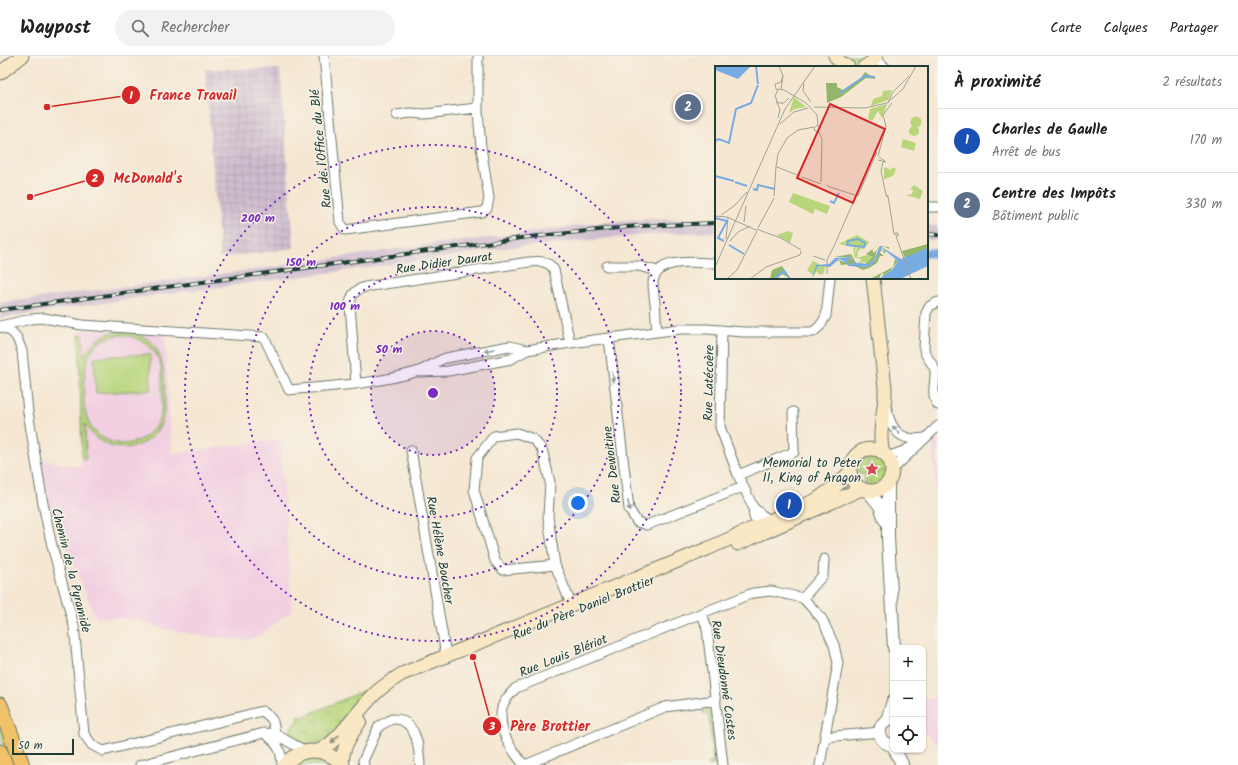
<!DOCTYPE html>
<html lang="fr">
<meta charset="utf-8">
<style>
:root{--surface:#fff;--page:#f2f2f2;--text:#222;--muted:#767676;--line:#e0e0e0;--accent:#d1495b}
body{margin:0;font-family:Kalam,sans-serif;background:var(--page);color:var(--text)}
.controls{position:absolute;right:12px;bottom:12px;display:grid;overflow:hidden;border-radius:8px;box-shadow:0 1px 3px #0004}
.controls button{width:36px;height:36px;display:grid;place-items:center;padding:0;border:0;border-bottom:1px solid var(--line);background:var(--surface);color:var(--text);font:20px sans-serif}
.scale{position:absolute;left:12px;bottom:10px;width:62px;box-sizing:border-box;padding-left:4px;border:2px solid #1f3d34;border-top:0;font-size:11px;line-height:14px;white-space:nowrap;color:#1f3d34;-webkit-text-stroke:3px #f7f3e8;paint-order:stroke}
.you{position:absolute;left:578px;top:447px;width:14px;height:14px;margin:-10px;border:3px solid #fff;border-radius:50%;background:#1a73e8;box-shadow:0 0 0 6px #1a73e833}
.badge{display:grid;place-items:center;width:26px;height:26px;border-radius:50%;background:var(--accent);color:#fff;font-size:13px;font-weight:700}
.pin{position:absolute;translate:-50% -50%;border:2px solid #fff;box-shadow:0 1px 4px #0006}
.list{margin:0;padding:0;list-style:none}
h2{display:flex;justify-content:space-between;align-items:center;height:52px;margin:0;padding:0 16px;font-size:17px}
h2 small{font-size:13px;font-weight:400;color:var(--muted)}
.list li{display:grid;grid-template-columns:26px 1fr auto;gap:12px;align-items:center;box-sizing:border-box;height:64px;padding:0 16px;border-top:1px solid var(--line)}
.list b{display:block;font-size:15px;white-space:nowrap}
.list p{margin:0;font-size:13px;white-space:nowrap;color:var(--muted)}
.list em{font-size:13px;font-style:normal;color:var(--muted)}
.icon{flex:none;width:22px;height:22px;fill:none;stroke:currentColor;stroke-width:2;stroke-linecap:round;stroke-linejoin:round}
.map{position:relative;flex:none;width:938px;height:709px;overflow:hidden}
header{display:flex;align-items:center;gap:24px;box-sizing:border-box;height:56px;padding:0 20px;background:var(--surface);border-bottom:1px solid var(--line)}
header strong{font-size:19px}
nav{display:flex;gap:22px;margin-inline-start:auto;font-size:14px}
.search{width:280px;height:36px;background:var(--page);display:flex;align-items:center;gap:10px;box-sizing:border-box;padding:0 14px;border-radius:22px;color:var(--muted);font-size:15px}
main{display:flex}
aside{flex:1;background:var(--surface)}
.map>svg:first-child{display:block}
</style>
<header>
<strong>Waypost</strong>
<div class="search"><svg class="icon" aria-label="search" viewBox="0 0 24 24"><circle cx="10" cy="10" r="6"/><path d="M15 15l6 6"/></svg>Rechercher</div>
<nav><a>Carte</a><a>Calques</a><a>Partager</a></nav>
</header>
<main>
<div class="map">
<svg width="938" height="709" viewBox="0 0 938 709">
<defs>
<pattern id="industrial-grid" width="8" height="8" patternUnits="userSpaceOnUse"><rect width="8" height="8" fill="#cfbdcf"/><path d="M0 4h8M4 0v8" fill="none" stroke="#b1a3b2"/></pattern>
<pattern id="grass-tufts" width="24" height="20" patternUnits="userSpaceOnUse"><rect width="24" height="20" fill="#b8d57b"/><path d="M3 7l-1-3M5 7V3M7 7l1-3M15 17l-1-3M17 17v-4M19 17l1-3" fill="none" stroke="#95ae66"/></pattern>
</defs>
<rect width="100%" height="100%" fill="#f7f3e8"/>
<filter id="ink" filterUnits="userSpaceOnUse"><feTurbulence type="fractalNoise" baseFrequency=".025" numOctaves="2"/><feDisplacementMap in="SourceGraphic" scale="8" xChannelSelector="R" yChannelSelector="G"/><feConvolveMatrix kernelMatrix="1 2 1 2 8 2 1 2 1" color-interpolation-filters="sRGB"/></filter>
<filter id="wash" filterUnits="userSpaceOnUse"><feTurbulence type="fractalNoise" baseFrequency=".012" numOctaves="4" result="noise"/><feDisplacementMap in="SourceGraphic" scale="16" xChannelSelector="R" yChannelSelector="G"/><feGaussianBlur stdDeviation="0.9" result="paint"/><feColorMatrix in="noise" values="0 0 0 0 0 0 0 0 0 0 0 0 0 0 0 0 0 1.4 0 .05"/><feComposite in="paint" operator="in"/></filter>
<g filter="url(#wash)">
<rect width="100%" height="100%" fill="#f5e7d2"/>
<path fill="#f2cfe1" d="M79,274L165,275L171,398L280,383L292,555L259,580L247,584L206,581L164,573L131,563L113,562L96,563L53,456L50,457L39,403L82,411Z
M938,383V474L933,388Z
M938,640V689L923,675V645Z"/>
<path fill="url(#industrial-grid)" d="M205,13H280L294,192L220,202Z"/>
<path fill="#cfbdcf" d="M645,163L716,164V176L657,178L504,192L425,204L151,240L0,262V247L266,212L447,186L488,182L606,166Z
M927,169L938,170V184H927Z"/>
<path fill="url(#grass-tufts)" stroke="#6c8958" d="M842,0H869C858,10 853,8 842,0Z
M870,401C896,401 888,439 864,428V421L870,418H875L876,415L874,411H870L868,416L864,419L857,417C857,408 862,403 870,401Z
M379,628C365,644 339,680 322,687C306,695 276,678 299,664L298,659L303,661Z
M702,653L708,654L712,659L717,709H708V706L713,707L709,659L703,657Z
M0,664L16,709H10L0,681Z
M313,701L325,704L332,709H293L301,704Z"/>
<path fill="#b8d57b" stroke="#6c8958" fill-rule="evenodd" d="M119,275C124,276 129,276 134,277C163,284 164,313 165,337C165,349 165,362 158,373C146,392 118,398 99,384C93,380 89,374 85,368L86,403H82L79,279H83L84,301C92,286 102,278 119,275ZM119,279C139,279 157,291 161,311C162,318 162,325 162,332C162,340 163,349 161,356C157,377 137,391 116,387C105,385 95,378 90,369C84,359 84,347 84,336C84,308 86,285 119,279Z
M150,298L151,334L96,337L94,301Z"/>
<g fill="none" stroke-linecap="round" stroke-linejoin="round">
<path stroke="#77abe4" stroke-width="9" d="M927,197H938"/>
</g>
</g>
<g filter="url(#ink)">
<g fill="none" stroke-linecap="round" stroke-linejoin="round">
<defs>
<path id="minor" d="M324,0L340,166L345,174L482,156L487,152L489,142L481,91L478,56V0
M875,2L885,11
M397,59L410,57L425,58L477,52
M927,151H938
M607,210H638L658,215
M938,246L930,250L926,257L924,293C925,302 934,307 935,315C936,327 930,339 938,349
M0,270L31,263L44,262L82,269L264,281L289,334C332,330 375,328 416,316C427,313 436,305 446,302L504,291L510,290L527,294
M0,271L9,274L14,278L17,282L22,295L28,356L43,448L52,490L74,570L84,678L92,689L103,695L262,655C273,662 274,665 275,678
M722,274L720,371L738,419L753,451L754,461L761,468L765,469
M657,276C656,266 656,257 655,247C654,240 653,233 653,226C657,200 698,207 716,207
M609,282L629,453L637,466L647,469L743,431
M420,316L448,315L511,303L527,294L570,287L680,273H707L743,276H813L820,270L826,260L830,222
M356,328L350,249C351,239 355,234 365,231L529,206C539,205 548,204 554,214L570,287
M887,353C891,376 902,386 925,382
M411,394L446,599
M887,401L904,395L914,389
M892,414L938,370
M738,419L794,396L793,356
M753,451L762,459L770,464
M555,509L503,514L495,505L474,434L477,402L494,380L517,377L533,383L542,393L550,426L548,461L555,509L571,548
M803,542L823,519L824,503
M264,677C276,685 282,694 282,709
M825,681L880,676
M140,709L264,677L275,678L307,696
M364,709L363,705L379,670L392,663C395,663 399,663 401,664C418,671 419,694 420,709
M524,709C511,693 497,674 502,652C503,645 511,637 516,632L702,557
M525,709L665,651L716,644
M723,709L707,573L702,557L753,537L771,535L803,542L822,563L834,589L838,607L820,709"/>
<path id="tertiary" d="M888,428V481L894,592
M868,435L880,450L885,464
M893,662C876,665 875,687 893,689
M887,664L893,645
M895,694L902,708"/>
<path id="secondary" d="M835,0L840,6L848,11
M864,11L872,6L876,0
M0,17L22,0
M873,222L885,332C886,354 877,376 883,397
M850 414a21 21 0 1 1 42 0a21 21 0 1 1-42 0Z
M738,488L861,433
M318,695C339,687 360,650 379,634C386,628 394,623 402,618L707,493L816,444L837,429L850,416
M285,709C301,690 326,691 342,709
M343,709C340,693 352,678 360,665"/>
<path id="primary" d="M0,649L22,709
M0,696L5,709"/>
</defs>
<use href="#minor" stroke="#6a786b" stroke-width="11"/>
<use href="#tertiary" stroke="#6a786b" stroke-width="14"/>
<use href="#secondary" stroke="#6a786b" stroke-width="15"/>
<use href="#primary" stroke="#6a786b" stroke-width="17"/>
<use href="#minor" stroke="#fff" stroke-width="9"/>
<use href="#tertiary" stroke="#fff" stroke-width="12"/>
<use href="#secondary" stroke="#fae7c3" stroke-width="13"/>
<use href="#primary" stroke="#f2c26a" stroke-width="15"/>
<defs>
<path id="rail" d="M927,178L938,179
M0,254L529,181L638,170L716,167"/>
</defs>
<use href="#rail" stroke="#1f3d34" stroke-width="4"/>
<use href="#rail" stroke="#f7f3e8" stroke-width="2.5" stroke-dasharray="8" stroke-linecap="butt"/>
</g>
<defs><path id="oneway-solid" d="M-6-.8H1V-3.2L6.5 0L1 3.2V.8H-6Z"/></defs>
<g fill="#8f9e9a">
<use href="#oneway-solid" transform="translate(489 294) rotate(169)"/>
<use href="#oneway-solid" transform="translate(613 321) rotate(83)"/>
<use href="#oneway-solid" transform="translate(896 374) rotate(-132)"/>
<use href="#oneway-solid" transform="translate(629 450) rotate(78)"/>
</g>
<use fill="#8c927c" href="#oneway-solid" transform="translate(335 683) rotate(137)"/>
</g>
<circle cx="433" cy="337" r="62" fill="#7b2cbf" fill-opacity=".12"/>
<g fill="none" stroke="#7b2cbf" stroke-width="2" stroke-dasharray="2 4">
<circle cx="433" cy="337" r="62"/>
<circle cx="433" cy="337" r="124"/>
<circle cx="433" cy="337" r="186"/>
<circle cx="433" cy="337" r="248"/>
</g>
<defs>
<symbol id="sight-bare" viewBox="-9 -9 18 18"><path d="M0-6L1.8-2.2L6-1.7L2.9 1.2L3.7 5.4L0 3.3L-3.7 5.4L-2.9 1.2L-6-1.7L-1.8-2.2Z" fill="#d1495b" stroke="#f7f3e8" stroke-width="2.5" paint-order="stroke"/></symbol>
</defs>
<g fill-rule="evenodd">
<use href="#sight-bare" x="862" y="403" width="20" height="20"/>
</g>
<g text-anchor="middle" stroke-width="3" stroke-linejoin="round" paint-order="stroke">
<g font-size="13" fill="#1f3d34" stroke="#f7f3e8">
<text transform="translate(320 93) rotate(-96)" y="5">Rue de l'Office du Blé</text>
<text transform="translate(444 206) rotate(-8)" y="5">Rue Didier Daurat</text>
<text transform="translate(708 327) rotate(-89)" y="5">Rue Latécoère</text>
<text transform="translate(611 409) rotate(-97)" y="5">Rue Dewoitine</text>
<text transform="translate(441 494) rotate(80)" y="5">Rue Hélène Boucher</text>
<text transform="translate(72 514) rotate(76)" y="5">Chemin de la Pyramide</text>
<text transform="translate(583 551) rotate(-22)" y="5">Rue du Père Daniel Brottier</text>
<text transform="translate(563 599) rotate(-22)" y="5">Rue Louis Blériot</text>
<text transform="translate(725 624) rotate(82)" y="5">Rue Dieudonné Costes</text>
</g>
<g font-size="13" fill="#1f3d34" stroke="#f7f3e8" text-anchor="end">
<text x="861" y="411">Memorial to Peter<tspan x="861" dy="15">II, King of Aragon</tspan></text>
</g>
</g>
<g transform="translate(715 10)">
<rect width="213" height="213" fill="#f5e7d2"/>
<path d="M177,24L173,34L156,40L158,33L167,30L168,25ZM79,31L91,41L80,43L74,47ZM172,38L167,52L163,45L157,55L153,53L155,43ZM138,171L154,177L143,185L142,192L155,188L158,191L155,196L141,197L146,195L145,192L144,193L139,191L137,188L140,191L138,182L141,181L140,186H141L142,181L124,178Z" fill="#b8d57b"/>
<path d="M150,6L161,13L151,12L126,31L112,37L111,17H122V21L128,24L146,12ZM213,178V182L190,192L187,185ZM163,179L157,184L159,187L165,180L174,181V183L168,180L162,184L159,194L153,198L147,199L141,197L135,191H119L136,188L141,197L150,198L158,191L151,188ZM165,183L171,185L169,188L168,184L164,186L169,190H165L162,197L154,202L148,204L136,198L126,199L124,194L118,197L122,193L129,196L135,192L146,201L154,200L161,194ZM180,193L183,195L176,204L167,211L169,207L166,208L164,213H155L178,201ZM67,200L76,213L67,208L62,213H55L57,204Z" fill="#92b66b"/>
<path d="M78,127L115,140L112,148L100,143L98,148L74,136Z" fill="#b8d57b"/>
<path d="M169,101L176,104L178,101L181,103L178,110L169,113ZM199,119L208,125L205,133L191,129L197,128L198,124L195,123ZM73,165L78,167L75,177L62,169ZM142,169L154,176L149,183L124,178ZM98,195L110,201L109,207L105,209L101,205L99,210L92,204Z" fill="#b8d57b"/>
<path d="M195.5 56a5.5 5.5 0 1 1 11 0a5.5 5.5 0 1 1-11 0ZM194 65a5 5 0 1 1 10 0a5 5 0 1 1-10 0ZM188,73L201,77L199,85L186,81Z" fill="#b8d57b"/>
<path d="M0,0H36L23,13L0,4ZM165,180L186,193L213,182V200L185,213H164L178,203L183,195L167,182L159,197L154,200L146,201L140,198L135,192L131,196L124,193L115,201L103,200L97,213L101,199L114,198L120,192L135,191L141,197L153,198L159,194Z" fill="#77abe4"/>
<path fill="none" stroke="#77abe4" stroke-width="2" d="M41,0L43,18M125,27L150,10L160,11M0,75L4,73L14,77L21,43L36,37L43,19M0,110L19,115M20,116L32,120M38,123L42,124L43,119L60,123M115,135L119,137L124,127M0,152L12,155L3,172L9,175M143,173L150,177L149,181L132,179L133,175ZM14,179L29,188M129,194L134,199L146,200M59,213L69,205L75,213"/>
<path fill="none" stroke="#9fa393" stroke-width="1" d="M64,0L68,10L66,23M68,10L66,16L60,18L61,23L69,24L91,37L102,49L103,59M89,17L88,25L96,36M63,24L60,30L63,37H69L74,32M61,35L65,43L63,52M173,37L177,27L194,10M99,41L150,42L172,37L188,23L201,0M65,58L79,46L93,42M103,65L105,62L102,59L99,63L100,65L104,66L107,73L106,116M163,90L171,60L168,49L177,37M163,94L171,96L164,91M168,96L166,105L171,129M61,101L63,88L72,72L83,64L99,61M62,101L85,110M87,111L106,118M112,120L143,130M59,130L61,101M143,130L162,86M173,132L171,129L173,130L179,168L183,170V167H180M6,149L19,140L32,126M0,150L12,151L41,164L44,163M29,156L31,140M43,162L59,132M44,164L66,172L86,184M181,170L196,213M11,173L13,151M15,175L23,166L35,160M120,178L140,132M98,190L110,194M0,201L70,43L100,0M112,208V194L120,178M12,213L22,204L42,165M35,213L51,201L85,189L86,185"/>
<path fill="#d62828" fill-opacity="0.15" stroke="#d62828" stroke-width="2" d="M115,38L170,63L138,137L82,112Z"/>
<rect width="213" height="213" fill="none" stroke="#1f3d34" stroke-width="2"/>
</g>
<circle cx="433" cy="337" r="6" fill="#7b2cbf" stroke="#f7f3e8" stroke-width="2"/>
<g font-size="12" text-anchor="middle" font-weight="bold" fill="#7b2cbf" stroke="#f7f3e8" stroke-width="3" stroke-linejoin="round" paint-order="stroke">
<text x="258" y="166">200 m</text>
<text x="301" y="210">150 m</text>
<text x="345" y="254">100 m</text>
<text x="389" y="297">50 m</text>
</g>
<path fill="none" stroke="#d62828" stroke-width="1.5" d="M47 51L131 39M30 141L95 122M473 601L492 670"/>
<g fill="#d62828" stroke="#f7f3e8" stroke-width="1.5">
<circle cx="47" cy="51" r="4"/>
<circle cx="30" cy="141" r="4"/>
<circle cx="473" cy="601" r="4"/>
<circle cx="131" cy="39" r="10"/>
<circle cx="95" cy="122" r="10"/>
<circle cx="492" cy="670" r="10"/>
</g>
<g font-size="12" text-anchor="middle" font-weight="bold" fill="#fff">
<text x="131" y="43">1</text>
<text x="95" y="126">2</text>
<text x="492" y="674">3</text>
</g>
<g font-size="14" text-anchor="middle" font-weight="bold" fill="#d62828" stroke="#f7f3e8" stroke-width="3" stroke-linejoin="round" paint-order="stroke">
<text x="193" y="44">France Travail</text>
<text x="148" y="127">McDonald's</text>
<text x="550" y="675">Père Brottier</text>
</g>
</svg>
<div class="controls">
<button>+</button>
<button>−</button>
<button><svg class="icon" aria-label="locate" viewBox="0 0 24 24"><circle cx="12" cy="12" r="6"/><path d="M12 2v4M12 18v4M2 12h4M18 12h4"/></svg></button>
</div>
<div class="scale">50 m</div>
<div class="you"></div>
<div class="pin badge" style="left:789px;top:449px;background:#1a4fb4">1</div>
<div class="pin badge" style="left:688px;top:51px;background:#5c6f8a">2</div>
</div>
<aside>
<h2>À proximité<small>2 résultats</small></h2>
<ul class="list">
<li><span class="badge" style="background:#1a4fb4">1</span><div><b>Charles de Gaulle</b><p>Arrêt de bus</p></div><em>170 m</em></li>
<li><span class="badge" style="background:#5c6f8a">2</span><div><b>Centre des Impôts</b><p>Bâtiment public</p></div><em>330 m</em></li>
</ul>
</aside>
</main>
